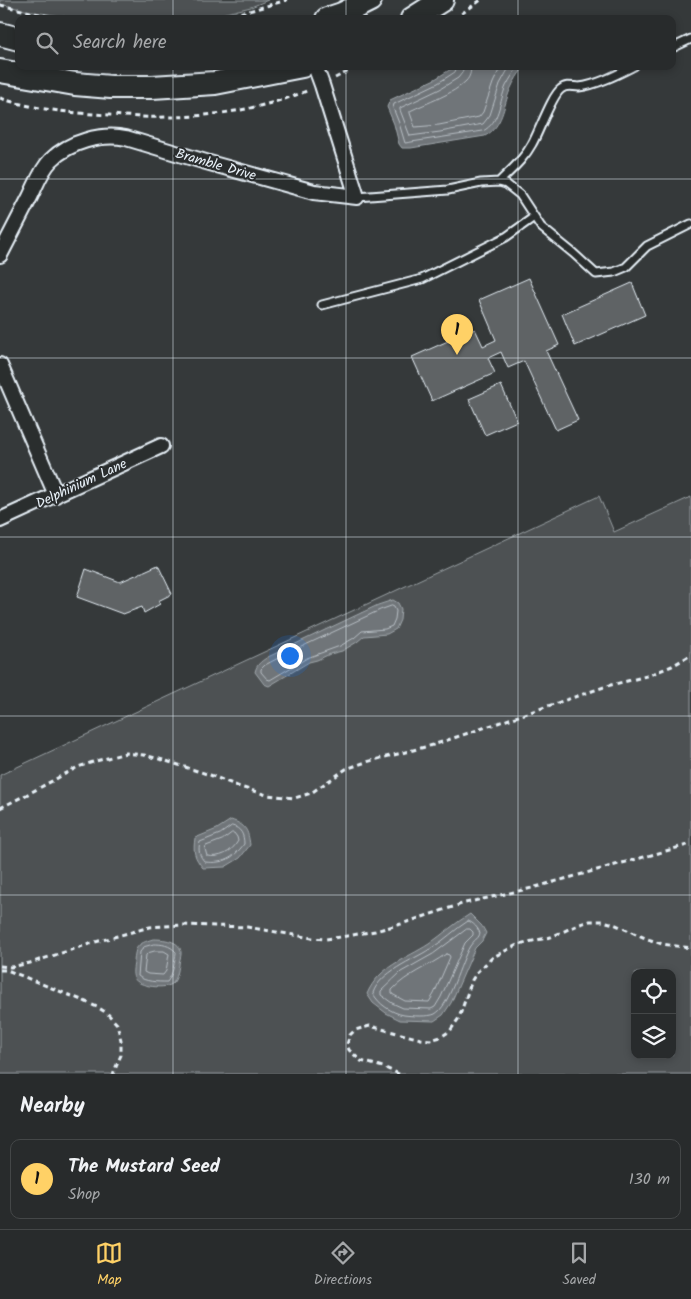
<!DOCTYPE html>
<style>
:root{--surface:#282b2c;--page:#303334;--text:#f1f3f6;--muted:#a5a7a9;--line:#444748;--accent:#ffd166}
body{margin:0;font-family:Kalam,sans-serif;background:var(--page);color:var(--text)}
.controls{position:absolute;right:15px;bottom:15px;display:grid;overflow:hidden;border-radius:10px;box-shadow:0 2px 8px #0003}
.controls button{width:45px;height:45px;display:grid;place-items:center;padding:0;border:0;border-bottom:1px solid var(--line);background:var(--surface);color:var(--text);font:25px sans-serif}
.you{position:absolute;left:289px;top:655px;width:18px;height:18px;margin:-12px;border:4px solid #fff;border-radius:50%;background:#1a73e8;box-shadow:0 0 0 8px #1a73e833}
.badge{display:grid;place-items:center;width:32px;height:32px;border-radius:50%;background:var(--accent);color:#111;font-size:16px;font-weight:700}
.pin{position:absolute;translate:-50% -41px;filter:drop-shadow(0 1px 2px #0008)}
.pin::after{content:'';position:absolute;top:26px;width:18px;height:15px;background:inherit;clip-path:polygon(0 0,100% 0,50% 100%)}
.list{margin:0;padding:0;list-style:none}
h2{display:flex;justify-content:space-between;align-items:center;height:65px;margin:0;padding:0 20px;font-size:21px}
h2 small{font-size:16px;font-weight:400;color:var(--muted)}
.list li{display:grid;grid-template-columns:32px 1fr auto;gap:15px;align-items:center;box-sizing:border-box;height:80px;margin:0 10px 10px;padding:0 10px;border:1px solid var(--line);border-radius:10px}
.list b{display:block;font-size:19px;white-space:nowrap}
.list p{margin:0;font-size:16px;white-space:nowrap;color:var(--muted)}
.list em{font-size:16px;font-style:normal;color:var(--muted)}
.icon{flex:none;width:28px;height:28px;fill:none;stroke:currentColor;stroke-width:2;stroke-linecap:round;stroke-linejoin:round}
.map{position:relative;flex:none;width:691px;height:1074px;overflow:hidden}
.search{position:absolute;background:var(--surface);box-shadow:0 2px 8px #0003;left:15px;right:15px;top:15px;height:55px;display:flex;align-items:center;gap:12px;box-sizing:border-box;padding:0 18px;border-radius:10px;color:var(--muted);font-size:19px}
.sheet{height:155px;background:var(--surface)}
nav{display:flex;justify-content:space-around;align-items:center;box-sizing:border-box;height:70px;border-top:1px solid var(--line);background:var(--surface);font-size:14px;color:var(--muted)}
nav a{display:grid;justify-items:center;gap:2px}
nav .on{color:var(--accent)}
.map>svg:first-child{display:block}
</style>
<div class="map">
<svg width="691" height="1074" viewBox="0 0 691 1074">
<rect width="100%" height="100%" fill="#35393a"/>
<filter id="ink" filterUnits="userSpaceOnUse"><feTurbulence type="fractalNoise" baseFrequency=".02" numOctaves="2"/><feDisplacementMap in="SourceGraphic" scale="10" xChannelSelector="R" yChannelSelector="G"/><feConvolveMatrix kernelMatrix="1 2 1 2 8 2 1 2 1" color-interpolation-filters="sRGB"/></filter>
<g filter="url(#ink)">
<path fill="#4d5152" stroke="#9aa1a5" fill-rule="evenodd" d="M0,0H268L251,7L213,16L167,19H83L33,12L0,4Z
M599,496L614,532L691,497V1074H0V775ZM635,973H672V1055H635Z"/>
<path fill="#707579" stroke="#a0a7ac" d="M456,66H525C519,73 514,81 510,90C503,107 503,126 485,136L411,148H402L399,144L394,124L387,107L390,100L435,79Z
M393,600L398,603L401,609L400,620L396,629L387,634L364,636L357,642L342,651L330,654L317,660L309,662L269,686L264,684L255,672C257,663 263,660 270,656L378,605Z
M231,820C246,825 248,830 250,845L240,858L225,867L203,868C194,857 193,852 195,838L217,829Z
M470,914L482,926L486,933L482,941L475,948L451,1003L443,1015L434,1021L400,1020L386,1013L373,1003L367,994C379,966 406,959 429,944C443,934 455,923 470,914Z
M153,939C162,939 182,940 181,954C181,957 179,961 179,965C178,971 177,978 173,983C167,990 138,987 134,978C132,974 133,968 134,963C135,946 137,944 153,939Z"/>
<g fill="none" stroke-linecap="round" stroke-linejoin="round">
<path stroke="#b8bfc5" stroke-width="1" d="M457,66L455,72L438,83L394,104L393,108L399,123L405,143L483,131C500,122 499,102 506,86C510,79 514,72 519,66
M464,66L462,73L458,78L440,89L400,108V110L410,136L440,132L483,124L490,115L500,84L510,66
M471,66C471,72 470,77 466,81C454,94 426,103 410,111V113L415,127L439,125L479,117L483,112L493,83L501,66
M392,606L394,607L396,611L395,619L392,626L385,629L362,631L354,638L340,646L307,658L270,680L267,679L261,672V669L265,665L284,655L380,610Z
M232,826C241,828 244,835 244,844C233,859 223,864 205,862C199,856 198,850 200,842L220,834Z
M232,833H234L237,837L238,841C231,853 220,858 207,856L205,849L206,846L222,840Z
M468,921C473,922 479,929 480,934C478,939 473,941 470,946C460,962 450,1006 435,1014C429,1017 411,1016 404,1015C392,1013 378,1004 373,993C380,972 413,960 430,949C444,941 455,929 468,921Z
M467,929H470L473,932V935L465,943L441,997L435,1007L431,1009L403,1008L392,1003L381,995V991L401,972L433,954Z
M154,944C162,944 170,945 176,952C175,961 173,975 167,982C157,982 145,982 138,976L140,952L144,947Z
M155,951H164L169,954L166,971L163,975L148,974L144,972L146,955L148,953Z
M446,954L449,955L450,957L434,994L429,1002L405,1001L392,994V990C407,974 428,967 446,954Z"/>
</g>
<path fill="#5f6365" stroke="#e8f1f8" d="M529,278L559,345L546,351L578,420L556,430L524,361L508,368L501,352L488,358L495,373L432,401L412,357L475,329L483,346L496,340L479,300Z
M632,283L645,315L575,346L562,314Z
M501,385L517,421L485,435L469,399Z
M158,565L172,594L158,601L160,604L144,613L142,607L123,614L77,597L86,569L120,582Z"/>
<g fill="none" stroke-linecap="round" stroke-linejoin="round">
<defs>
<path id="service" d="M672,48L691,39
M499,182C511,170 524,159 532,144C539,132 552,95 561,89C566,84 573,87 579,87C597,85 618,74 634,66
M357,197L448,190L481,183L499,182L506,184L520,195L541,227L573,253L596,274L614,272L626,267L647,246L691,224
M322,305L422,279L506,237L534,217"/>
<path id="minor" d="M0,255C10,236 20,216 30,197C36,185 41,170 51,160C69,142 101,133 126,138L206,162L314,192L357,197L322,85L315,66
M0,365L56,495
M0,520L161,446"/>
<path id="primary" d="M327,19L342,14L370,0
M412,19L442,0
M0,34L19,39
M0,71L75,84L111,87H152L215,83L302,66"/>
</defs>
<use href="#service" stroke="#e8f1f8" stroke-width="11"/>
<use href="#minor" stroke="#e8f1f8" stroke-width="18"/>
<use href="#primary" stroke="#e8f1f8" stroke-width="26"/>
<path stroke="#e8f1f8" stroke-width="3" stroke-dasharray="5 4" stroke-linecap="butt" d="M0,5L61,19
M196,19L225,16L249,11L287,0
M454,19L481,0
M335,78L359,66
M0,98C36,110 72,113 109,115C128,116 148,118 167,117C213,117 266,108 309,90
M0,808L26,795L78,767L96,761L126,753L144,755L163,760L210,775L240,787L267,795L295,798L311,793L346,769L366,762L433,745L607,686L647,676L672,666L691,655
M0,966L11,967L30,963L99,941L150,927L182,925L247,927L312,938L326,939L341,937L375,931L401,924L465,903L532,888L691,844
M0,970H7L84,1001L97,1007L107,1013L117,1024L121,1040V1055L113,1074
M399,1074L383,1067L361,1061L349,1050L347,1044L350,1035L355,1030L370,1026L421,1039L430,1040L441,1037L450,1031L459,1018L472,980L477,972L493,957L519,944L551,937L580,924L590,921H603L614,924L645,938L662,944L691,948"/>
<use href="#service" stroke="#2a2d2e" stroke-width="7"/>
<use href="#minor" stroke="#2a2d2e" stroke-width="14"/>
<use href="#primary" stroke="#2a2d2e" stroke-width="22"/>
</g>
</g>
<path fill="none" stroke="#e8f1f8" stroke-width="1" stroke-opacity="0.55" d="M173,0V19M346,0V19M518,0V19M173,66V1074M346,66V1074M518,66V1074M0,179H691M0,358H691M0,537H691M0,716H691M0,895H691"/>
<g text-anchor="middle" stroke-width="4" stroke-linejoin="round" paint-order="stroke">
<g font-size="14" fill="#e8f1f8" stroke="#2a2d2e">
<text transform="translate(216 164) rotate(16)" y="5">Bramble Drive</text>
<text transform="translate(81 483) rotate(-25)" y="5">Delphinium Lane</text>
</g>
</g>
</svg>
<div class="controls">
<button><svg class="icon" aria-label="locate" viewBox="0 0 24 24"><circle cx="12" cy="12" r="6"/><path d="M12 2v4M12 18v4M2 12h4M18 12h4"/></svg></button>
<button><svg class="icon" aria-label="layers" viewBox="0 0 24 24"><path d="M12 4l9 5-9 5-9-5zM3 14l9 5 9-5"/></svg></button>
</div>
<div class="you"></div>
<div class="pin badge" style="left:457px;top:355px">1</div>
<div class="search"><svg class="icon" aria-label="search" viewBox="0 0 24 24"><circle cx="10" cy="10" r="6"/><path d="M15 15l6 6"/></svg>Search here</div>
</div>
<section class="sheet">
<h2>Nearby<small></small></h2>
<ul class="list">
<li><span class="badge">1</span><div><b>The Mustard Seed</b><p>Shop</p></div><em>130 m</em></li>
</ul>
</section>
<nav>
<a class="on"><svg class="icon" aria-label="map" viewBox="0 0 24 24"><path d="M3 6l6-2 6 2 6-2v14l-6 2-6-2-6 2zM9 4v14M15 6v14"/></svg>Map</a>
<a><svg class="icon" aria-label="directions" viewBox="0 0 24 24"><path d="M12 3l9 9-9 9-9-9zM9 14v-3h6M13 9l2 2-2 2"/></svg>Directions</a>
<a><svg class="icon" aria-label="saved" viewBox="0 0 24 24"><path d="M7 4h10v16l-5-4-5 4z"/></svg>Saved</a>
</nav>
